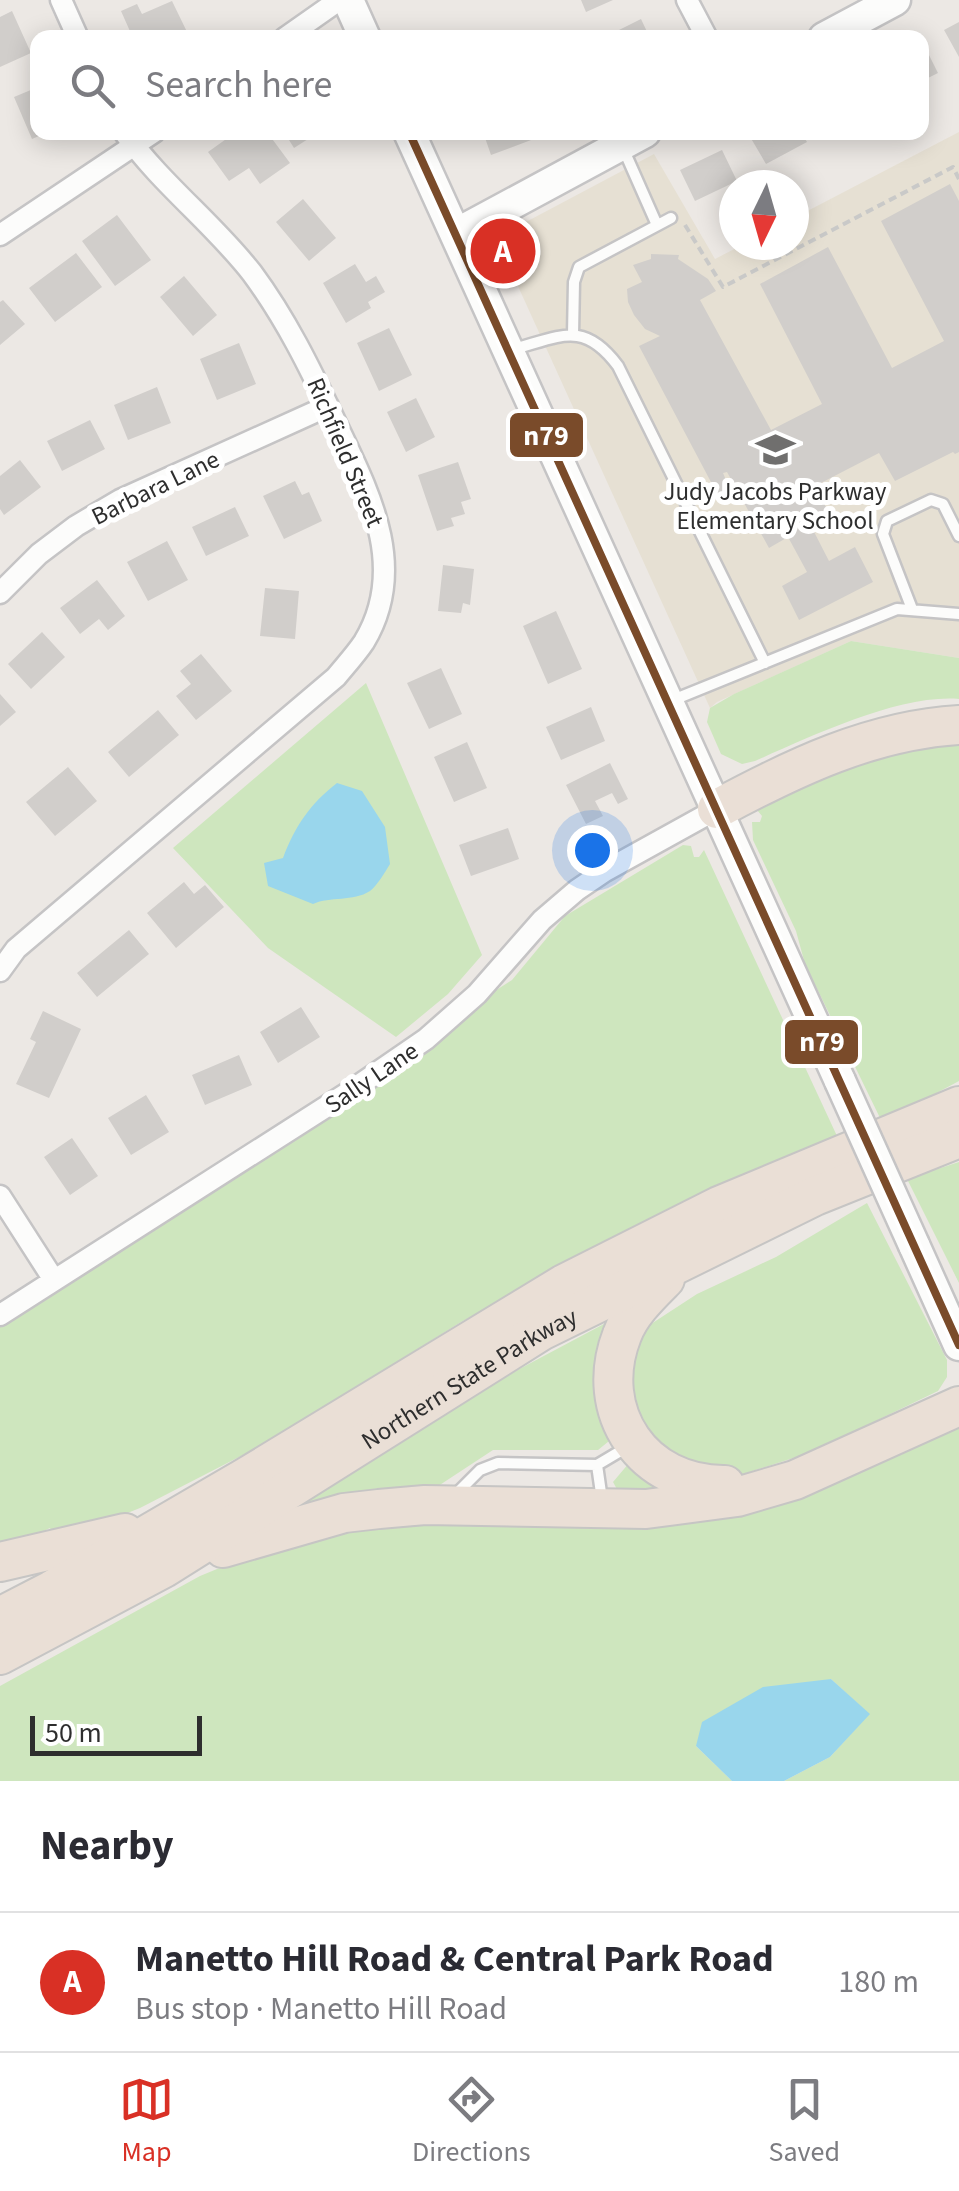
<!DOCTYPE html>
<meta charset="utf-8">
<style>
:root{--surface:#fff;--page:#f7f7f7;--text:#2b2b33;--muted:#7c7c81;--line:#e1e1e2;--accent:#d93025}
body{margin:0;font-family:"Source Sans 3",sans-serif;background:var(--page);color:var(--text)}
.compass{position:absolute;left:719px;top:170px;width:90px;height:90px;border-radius:50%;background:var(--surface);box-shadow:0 5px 25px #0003;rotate:185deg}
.scale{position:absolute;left:30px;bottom:25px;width:172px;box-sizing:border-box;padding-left:10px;border:5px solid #2e2e2e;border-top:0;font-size:28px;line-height:35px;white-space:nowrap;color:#2e2e2e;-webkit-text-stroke:8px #fff;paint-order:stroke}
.you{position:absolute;left:592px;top:850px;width:35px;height:35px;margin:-25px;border:8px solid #fff;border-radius:50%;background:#1a73e8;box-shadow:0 0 0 15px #1a73e833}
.badge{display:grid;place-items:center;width:65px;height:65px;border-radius:50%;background:var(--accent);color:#fff;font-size:32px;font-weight:700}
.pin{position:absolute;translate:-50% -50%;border:5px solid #fff;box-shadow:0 2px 10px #0006}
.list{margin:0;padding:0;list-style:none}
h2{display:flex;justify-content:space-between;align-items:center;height:130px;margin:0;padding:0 40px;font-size:42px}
h2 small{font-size:32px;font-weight:400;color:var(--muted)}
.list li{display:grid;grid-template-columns:65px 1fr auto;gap:30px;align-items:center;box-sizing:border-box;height:140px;padding:0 40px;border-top:2px solid var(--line)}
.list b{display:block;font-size:38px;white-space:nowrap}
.list p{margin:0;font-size:32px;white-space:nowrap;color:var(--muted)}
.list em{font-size:32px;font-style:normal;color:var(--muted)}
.icon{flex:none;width:55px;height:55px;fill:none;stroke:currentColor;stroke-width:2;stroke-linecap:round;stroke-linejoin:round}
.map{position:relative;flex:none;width:959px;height:1781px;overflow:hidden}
.search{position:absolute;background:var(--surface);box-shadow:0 5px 25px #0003;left:30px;right:30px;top:30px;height:110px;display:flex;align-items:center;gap:25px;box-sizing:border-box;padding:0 35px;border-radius:20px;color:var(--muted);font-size:38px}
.sheet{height:270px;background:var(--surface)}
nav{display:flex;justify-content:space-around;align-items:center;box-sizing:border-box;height:140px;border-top:2px solid var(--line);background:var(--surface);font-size:28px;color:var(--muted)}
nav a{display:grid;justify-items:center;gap:5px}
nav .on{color:var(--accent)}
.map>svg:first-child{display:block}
</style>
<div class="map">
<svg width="959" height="1781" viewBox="0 0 959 1781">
<rect width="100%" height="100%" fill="#ece8e4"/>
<path fill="#e6e0d3" d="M959,132V658L851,641L717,702L710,708L496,238L654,154L715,259L742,245H794V218Z"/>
<path fill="#cee6be" d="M851,641L959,658V699C899,694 810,737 755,761L742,764L721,754L707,722L710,708L734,694Z
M366,683L482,955L448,994L396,1037L268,948L173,848Z
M959,743V1081L882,1122L805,964L796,931L753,840L752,822H760L762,816L757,810C795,782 849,758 895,749C916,745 938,745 959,743Z
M683,845L691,846L694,857H699L704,850L837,1136L643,1225L461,1322L268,1442L140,1508L57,1541L50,1528L0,1552V1309L512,980L565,916Z
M959,1162V1283L907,1179Z
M867,1203L947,1360V1377L938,1391L809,1453L743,1474H691L631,1417V1338L644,1321L651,1324L697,1294L776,1257Z
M617,1317L619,1433L598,1450H493L423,1496L278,1523C380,1440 501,1379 617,1317Z
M955,1422L959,1427V1781H784L830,1757L869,1714L831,1679L696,1746L732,1781H0V1686L200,1576L278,1544L364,1522H606Z
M635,1456L683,1492L624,1502L613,1482Z"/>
<path fill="#99d6ec" d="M337,783L362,791L385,827L390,864C385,872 377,886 370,891C353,902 330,896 313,904L268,886L264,863L283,858C295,826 310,804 337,783Z
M831,1679L870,1714L830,1757L784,1781H732L696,1746L702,1722L763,1687Z"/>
<path fill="#d1cecb" d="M581,0H613L586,12Z
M172,1L189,36L133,38L121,11L137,4L142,14Z
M12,11L31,53L0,67V17Z
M641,19L650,38H613L611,34Z
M959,22V57L944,30Z
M922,41L938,73L922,81Z
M38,87V132H48L32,139L14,97Z
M236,132H267L290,163L260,184L249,168L229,181L208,152Z
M284,132H319L294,148Z
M483,132H537L539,137L491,155Z
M753,132H801L807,142L766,164L749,135Z
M722,150L737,181L695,201L680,170Z
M950,184L959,201V452L955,454L953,452L895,481L879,453L815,486L830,515L811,526L829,561L855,547L873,582L799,620L782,586L807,572L788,537L769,548L727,472L723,473L732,494L721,501L639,346L660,336L645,329L634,315L628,302L627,289L642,282L633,265L651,259V254L679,255L678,259L708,279L716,291L700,300L771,430L822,404L760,284L828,247L892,368L944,341L881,221Z
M303,199L336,238L309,261L276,222Z
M117,215L151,260L115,286L82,241Z
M76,253L102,287L55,322L29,288Z
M355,264L366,282L376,276L385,292L368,302L371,308L346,323L323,283Z
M184,276L217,315L193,336L160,297Z
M3,300L25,324L0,345V302Z
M389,328L412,375L379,391L357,343Z
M239,343L256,384L217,400L200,359Z
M157,387L171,423L128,440L114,405Z
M416,398L435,437L406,452L387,412Z
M90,420L105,449L62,471L47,441Z
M20,460L41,487L4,515L0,509V476Z
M458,462L471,499L461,502L465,514L451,518L454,526L437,531L418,475Z
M295,481L302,495L309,492L322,521L284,539L263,496Z
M235,507L249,536L206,556L192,527Z
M167,541L188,580L148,601L127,562Z
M443,565L474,569L470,605L463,603L461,613L438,611Z
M97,580L125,616L108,630L99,619L80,634L60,608Z
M265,588L299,591L295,639L260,636Z
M556,611L582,669L548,684L523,626Z
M42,632L65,657L31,689L8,664Z
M201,654L232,691L196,720L176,696L191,684L180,671Z
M441,668L462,714L429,729L407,683Z
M0,694L16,712L0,726Z
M591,707L605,741L561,760L546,727Z
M158,710L179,735L129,777L108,752Z
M467,742L487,788L454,802L434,757Z
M610,763L628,799L618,804L612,793L595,801L603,816L586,824L566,785Z
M68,767L97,801L55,836L26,802Z
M508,828L519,859L471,876L459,845Z
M184,882L194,894L205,885L224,907L176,948L147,913Z
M129,930L149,954L97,997L77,973Z
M301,1007L320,1037L278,1063L260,1032Z
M43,1011L81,1029L49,1098L16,1084L36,1042L30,1039Z
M239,1055L252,1085L205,1105L192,1075Z
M146,1095L169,1132L131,1155L108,1118Z
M72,1138L98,1176L70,1195L44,1157Z"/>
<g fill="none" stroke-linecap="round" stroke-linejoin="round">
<defs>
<path id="lane" d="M623,148L657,225
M573,334L574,282L579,267L671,218
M510,350C560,337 583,319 618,366L765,663
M912,609L883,534L887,521L931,500L943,504L959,536
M673,700L897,609L959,614
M597,1465L629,1446
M456,1494L480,1470L498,1463L597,1465L602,1500"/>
<path id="street" d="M61,0L78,38
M687,0L707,38
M285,38L339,0
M0,235L154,132
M0,593L39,554L76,526L120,500L328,406
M0,971L16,949L336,677C345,666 356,654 364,642C410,566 367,489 334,419C310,368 286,319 252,273C213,223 161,184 124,132
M0,1196L54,1280
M0,1315L346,1094L426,1039L477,994L542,920L577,890L605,871L717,809"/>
<path id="secondary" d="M348,0L365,38
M824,38L895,0
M409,132L840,1081
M456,234L645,132
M914,1245L959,1345"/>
<g id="highway">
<path d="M717,809C793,768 872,730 959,725"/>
<path d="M665,1279C649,1295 630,1313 622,1335C592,1412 643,1486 725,1485"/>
<path d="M223,1548L344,1513L379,1509L425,1505L646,1509L737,1497L795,1480L959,1406"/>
<path d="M0,1562L125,1533"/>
<path d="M0,1617L52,1590L243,1479L564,1284L719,1206L959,1106"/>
<path id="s1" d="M0,1655L164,1568L541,1331L815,1196L959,1138"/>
</g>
</defs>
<use href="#lane" stroke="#c5c4c5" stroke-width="15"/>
<use href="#street" stroke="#c5c4c5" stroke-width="25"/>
<use href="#secondary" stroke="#c5c4c5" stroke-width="35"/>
<use href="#highway" stroke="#c6c5c4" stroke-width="42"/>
<path stroke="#c9c9c8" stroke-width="4" stroke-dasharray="8 5" stroke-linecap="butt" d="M685,225L723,287L953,167L959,179"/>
<use href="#lane" stroke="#fcfcfb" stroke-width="10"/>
<use href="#street" stroke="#fcfcfb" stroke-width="20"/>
<use href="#secondary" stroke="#fcfcfb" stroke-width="30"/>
<use href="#highway" stroke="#eadfd6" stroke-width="38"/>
<defs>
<path id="secondary-bridge" d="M840,1081L914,1245"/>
</defs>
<use href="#secondary-bridge" stroke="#c5c4c5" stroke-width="35" stroke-linecap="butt"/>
<use href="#secondary-bridge" stroke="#fcfcfb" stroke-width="30"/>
<defs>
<path id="bus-1" d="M409,132L959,1345"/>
</defs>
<use href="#bus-1" stroke="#fff" stroke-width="15"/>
<use href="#bus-1" stroke="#7a4b2a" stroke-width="8"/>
</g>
<defs>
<symbol id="school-bare" viewBox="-9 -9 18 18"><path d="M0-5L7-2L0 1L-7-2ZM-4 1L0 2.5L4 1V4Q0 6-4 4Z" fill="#706f6e" stroke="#fff" stroke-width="2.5" paint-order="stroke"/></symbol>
</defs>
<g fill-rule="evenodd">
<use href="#school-bare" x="748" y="422" width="55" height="55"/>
</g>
<g text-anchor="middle" stroke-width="10" stroke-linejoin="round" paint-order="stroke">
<g font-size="25" fill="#2e2e2e" stroke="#fff">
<text transform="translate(346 452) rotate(67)" y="9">Richfield Street</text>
<text transform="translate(155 487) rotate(-26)" y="9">Barbara Lane</text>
<text transform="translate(371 1077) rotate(-34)" y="9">Sally Lane</text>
<text dy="9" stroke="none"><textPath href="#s1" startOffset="545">Northern State Parkway</textPath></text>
</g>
<g font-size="25" fill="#2e2e2e" stroke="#fff">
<text x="775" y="500">Judy Jacobs Parkway<tspan x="775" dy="29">Elementary School</tspan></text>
</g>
</g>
<g stroke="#fff" stroke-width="4">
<rect x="508" y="411" width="77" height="48" rx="10" fill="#7a4b2a"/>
<rect x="783" y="1018" width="77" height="48" rx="10" fill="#7a4b2a"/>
</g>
<g font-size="28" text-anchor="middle" font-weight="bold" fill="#fff">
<text x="546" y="445">n79</text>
<text x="822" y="1051">n79</text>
</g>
</svg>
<svg class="compass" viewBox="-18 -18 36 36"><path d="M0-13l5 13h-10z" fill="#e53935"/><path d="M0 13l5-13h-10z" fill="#7c7c81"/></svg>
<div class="scale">50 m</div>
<div class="you"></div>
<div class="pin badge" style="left:503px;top:251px">A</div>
<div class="search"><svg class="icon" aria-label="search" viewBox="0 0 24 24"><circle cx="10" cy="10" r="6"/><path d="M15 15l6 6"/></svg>Search here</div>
</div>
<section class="sheet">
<h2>Nearby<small></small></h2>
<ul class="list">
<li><span class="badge">A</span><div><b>Manetto Hill Road &amp; Central Park Road</b><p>Bus stop · Manetto Hill Road</p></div><em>180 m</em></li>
</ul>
</section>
<nav>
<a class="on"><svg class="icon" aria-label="map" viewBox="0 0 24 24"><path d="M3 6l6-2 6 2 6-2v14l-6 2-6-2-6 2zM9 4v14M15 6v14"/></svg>Map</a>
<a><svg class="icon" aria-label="directions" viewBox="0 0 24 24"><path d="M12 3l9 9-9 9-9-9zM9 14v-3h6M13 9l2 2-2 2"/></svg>Directions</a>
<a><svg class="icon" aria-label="saved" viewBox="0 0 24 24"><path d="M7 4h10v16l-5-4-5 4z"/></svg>Saved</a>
</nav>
